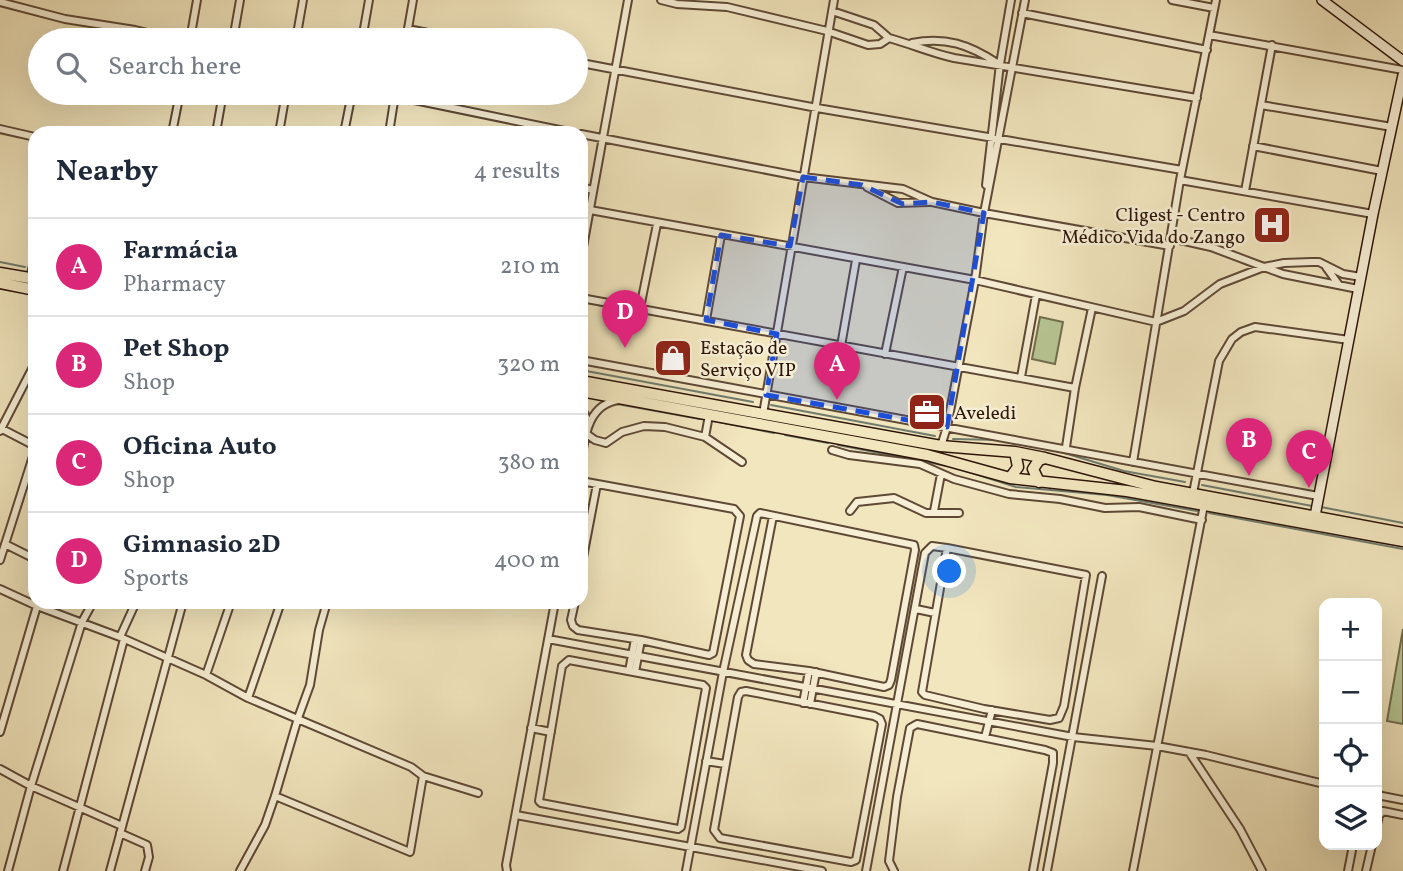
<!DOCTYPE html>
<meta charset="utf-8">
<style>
:root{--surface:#fff;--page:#f2f2f3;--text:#1f2937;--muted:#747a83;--line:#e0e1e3;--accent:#db2777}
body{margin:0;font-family:Vollkorn,serif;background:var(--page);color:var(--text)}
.controls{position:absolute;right:21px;bottom:21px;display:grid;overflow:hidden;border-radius:14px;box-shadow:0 7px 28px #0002}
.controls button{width:63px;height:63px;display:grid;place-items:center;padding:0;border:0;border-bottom:2px solid var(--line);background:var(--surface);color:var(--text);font:35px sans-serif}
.you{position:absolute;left:950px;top:572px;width:24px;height:24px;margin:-18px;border:5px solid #fff;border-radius:50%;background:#1a73e8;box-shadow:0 0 0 10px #1a73e833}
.badge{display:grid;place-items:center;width:46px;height:46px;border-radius:50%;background:var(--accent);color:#fff;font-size:23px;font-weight:700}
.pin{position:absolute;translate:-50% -58px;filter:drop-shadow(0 2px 4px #0008)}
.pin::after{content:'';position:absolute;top:37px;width:24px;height:21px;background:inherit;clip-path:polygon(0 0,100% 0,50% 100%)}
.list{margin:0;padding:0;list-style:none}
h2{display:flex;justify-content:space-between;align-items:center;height:91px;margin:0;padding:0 28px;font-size:30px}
h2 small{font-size:23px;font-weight:400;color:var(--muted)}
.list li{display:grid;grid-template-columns:46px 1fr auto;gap:21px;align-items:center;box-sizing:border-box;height:98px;padding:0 28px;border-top:2px solid var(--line)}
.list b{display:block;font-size:26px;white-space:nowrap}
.list p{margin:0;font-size:23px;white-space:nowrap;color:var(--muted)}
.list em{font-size:23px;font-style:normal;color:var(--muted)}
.icon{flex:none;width:38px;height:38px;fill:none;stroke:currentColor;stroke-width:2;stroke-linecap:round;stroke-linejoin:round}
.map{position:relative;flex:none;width:1403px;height:871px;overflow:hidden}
.search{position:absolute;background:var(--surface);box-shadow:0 7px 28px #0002;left:28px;top:28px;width:560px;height:77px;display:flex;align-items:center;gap:18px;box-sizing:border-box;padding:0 24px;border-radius:38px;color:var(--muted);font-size:26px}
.panel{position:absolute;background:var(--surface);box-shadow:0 7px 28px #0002;left:28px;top:126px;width:560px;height:483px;border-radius:21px}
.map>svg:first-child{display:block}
</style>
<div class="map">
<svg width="1403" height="871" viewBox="0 0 1403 871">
<rect width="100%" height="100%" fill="#f2e6be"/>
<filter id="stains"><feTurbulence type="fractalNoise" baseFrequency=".00286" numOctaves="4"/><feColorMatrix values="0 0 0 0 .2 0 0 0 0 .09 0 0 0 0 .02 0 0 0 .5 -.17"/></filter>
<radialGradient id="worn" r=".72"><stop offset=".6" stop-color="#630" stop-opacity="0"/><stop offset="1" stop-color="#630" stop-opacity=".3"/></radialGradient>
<path fill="#b7c694" stroke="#726e4e" stroke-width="2" d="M1040,317L1063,322L1055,364L1032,359Z
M1403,629V724L1387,721Z"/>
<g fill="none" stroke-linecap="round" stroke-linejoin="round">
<path stroke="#6f7c6e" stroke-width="2" d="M0,262L25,267
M0,288L35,295
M581,370L753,402
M617,404L700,419
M771,405L935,436
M713,421L774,433
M785,435L828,443
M953,439L1001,440
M838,445L947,466
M1061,452L1124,471L1185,482
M953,467L1016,487L1107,495L1197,511
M1202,485L1312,506
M1321,507L1403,523
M1209,513L1403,549"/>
<defs>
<path id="street" d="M661,0L677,4L727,7L827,31L868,45L880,44L889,38C911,44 931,53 954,58L1197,98
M1172,0L1214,8
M0,2L65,19L135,30L177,40
M832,11L874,25L889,38
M1022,13L1207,50
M408,29L463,40
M1209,35L1403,70
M190,40L197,0
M233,40L240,0
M296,40L303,0
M362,40L369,0
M406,40L413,0
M912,43C945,36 970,45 997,63
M576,62L817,108L1182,170
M305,93L350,101
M395,96L574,133
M1261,105L1392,127
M0,129L35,137
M172,133L180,93
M216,133L223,93
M279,133L286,93
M344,133L352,93
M389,133L395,95
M581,134L803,177L903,189L932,202L984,213L1170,246
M1253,146L1382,171
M1180,180L1373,214
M986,185L1000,64L1011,0
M581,187L593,190
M867,187L898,203L929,202
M1245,191L1272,45
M590,210L975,280L1156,322L1184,311L1220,284L1264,267L1283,274L1358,289
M1171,238L1211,247L1264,267L1284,263L1311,262H1319L1343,274L1361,277
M581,258L628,0
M1326,267L1339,285
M30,278L34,261
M581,298L1075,388
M640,308L657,224
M706,320L721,235
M841,346L856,260
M885,354L903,267
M581,360L1318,496
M1021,377L1036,295
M581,407L586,417L587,427
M763,414L834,0
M0,428L35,446
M581,430L595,440L606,443L622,432L644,426L665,427L705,437L742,462
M0,431L35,363
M705,437L709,415
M941,446L947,427L975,280L984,213L1025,0
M1066,447L1075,388L1092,308
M832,450L849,455L920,464L954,479L1009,494L1060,499L1105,508L1139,507L1202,520
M581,461C585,436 588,404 619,400
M1133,462L1180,180L1216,0
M1193,493L1219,361L1232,339L1241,332L1255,327L1349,340
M850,511L857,502L894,498L926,513H959
M934,511L941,474
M5,544L35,559
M947,548L1086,575L1064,706L1059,718L1050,720L984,709L925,695L922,692Z
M0,560L35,450
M581,568L597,484
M0,589L37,606L120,637L206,675L248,698L411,767L423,776L410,852L275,796
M575,602L571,620L573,626L578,630L641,640L709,655L713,653L740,516L734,509L581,481
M916,609L935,613
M120,637L136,602
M548,639L1073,737L1157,746L1206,755L1324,784
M569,660L703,685L706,688L681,827L678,829L541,803L539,801L562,666Z
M629,671L635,639
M635,672L641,640
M206,675L231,602
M746,691L874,716L880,719L882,724L856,860L851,862L720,838L714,830L738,697L741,692Z
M248,698L281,602
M803,703L809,671
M810,704L816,672
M531,728L551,732
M0,732L37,606
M985,737L992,710
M1189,752L1240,829L1262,871
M706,761L725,764
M0,769L31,786L122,826
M423,776L478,793
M1377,795L1403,800
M516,815L822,871
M1377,824L1379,816L1383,811L1403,815
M120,833L147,845L149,857L145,871
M8,871L31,786L82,622L93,602
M63,871L124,639
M110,871L183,602
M240,871L265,825L275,796L298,718L310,685L319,630L327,602
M507,871L506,865L555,602
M686,871L723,672L757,516L760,513L914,545L915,550L891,680L889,685L884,687L809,671L754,664L748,660L746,655L773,516
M866,871L925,553L932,546L947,548
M894,871L889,861L897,797L910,728L917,724L1045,750L1053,753V763L1033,871
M1047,871L1102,576
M1133,871L1204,505
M1348,871L1353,845
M1366,871L1372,845"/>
<path id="secondary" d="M1322,0L1403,61
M1315,516L1373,214L1403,75"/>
<path id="primary" d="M0,273L35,279
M0,283L35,290
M581,381L941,446L1015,452L1045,458L1156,487L1403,533
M581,391L927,455L1010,478L1127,491L1403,541
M1010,478L1018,467L1015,452
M1039,482L1033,469L1039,460L1045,458"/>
</defs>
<use href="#street" stroke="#5e4936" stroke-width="10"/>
<use href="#secondary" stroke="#2d1509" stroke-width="12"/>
<use href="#primary" stroke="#2d1509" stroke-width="13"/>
<use href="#street" stroke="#f7efd5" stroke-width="6"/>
<use href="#secondary" stroke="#f7efd5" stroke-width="9"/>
<use href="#primary" stroke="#f2e6be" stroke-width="10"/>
</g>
<path fill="#1d4ed8" fill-opacity="0.2" stroke="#1d4ed8" stroke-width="5" stroke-dasharray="14 9" stroke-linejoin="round" d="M803,177L862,185L903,204L932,202L984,213L947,427L766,395L777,334L706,320L721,235L790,246Z"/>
<defs>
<symbol id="hospital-square" viewBox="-11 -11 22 22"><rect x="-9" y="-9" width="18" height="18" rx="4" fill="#8f2418" stroke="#f7efd5"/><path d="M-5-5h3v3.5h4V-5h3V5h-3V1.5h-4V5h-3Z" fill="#fff"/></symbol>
<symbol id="shop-square" viewBox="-11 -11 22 22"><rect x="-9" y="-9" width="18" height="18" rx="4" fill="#8f2418" stroke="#f7efd5"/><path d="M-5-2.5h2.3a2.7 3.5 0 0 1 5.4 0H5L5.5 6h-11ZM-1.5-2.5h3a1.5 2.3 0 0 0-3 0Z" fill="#fff"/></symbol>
<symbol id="office-square" viewBox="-11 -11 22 22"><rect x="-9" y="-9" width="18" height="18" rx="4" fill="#8f2418" stroke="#f7efd5"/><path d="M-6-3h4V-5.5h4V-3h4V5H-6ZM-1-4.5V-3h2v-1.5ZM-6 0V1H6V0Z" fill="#fff"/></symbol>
</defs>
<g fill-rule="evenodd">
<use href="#hospital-square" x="1250" y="203" width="44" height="44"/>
<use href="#shop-square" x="651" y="336" width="44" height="44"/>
<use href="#office-square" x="905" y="390" width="44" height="44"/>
</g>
<g text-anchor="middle" stroke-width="5" stroke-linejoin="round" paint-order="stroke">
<g font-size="19" fill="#2d1509" stroke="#f7efd5" text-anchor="start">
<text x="1245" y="221" text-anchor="end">Cligest - Centro<tspan x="1245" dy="22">Médico Vida do Zango</tspan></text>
<text x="700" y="354">Estação de<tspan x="700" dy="22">Serviço VIP</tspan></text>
<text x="954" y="419">Aveledi</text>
</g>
</g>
<rect width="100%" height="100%" filter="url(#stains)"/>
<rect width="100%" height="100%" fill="url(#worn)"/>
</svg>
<div class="controls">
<button>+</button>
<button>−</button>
<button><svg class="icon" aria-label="locate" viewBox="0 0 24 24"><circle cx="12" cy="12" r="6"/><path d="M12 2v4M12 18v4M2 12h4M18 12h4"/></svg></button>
<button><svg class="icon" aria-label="layers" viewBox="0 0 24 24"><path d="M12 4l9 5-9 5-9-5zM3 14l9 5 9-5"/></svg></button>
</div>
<div class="you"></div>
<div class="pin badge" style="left:837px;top:400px">A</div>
<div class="pin badge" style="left:1249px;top:476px">B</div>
<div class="pin badge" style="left:1309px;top:488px">C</div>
<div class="pin badge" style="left:625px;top:348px">D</div>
<div class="search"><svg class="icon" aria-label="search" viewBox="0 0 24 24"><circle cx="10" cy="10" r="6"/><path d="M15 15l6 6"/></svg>Search here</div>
<section class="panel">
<h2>Nearby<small>4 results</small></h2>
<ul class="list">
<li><span class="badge">A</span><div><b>Farmácia</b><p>Pharmacy</p></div><em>210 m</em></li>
<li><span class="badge">B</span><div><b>Pet Shop</b><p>Shop</p></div><em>320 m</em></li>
<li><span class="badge">C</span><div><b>Oficina Auto</b><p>Shop</p></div><em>380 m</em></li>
<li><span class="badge">D</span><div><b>Gimnasio 2D</b><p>Sports</p></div><em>400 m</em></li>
</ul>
</section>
</div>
